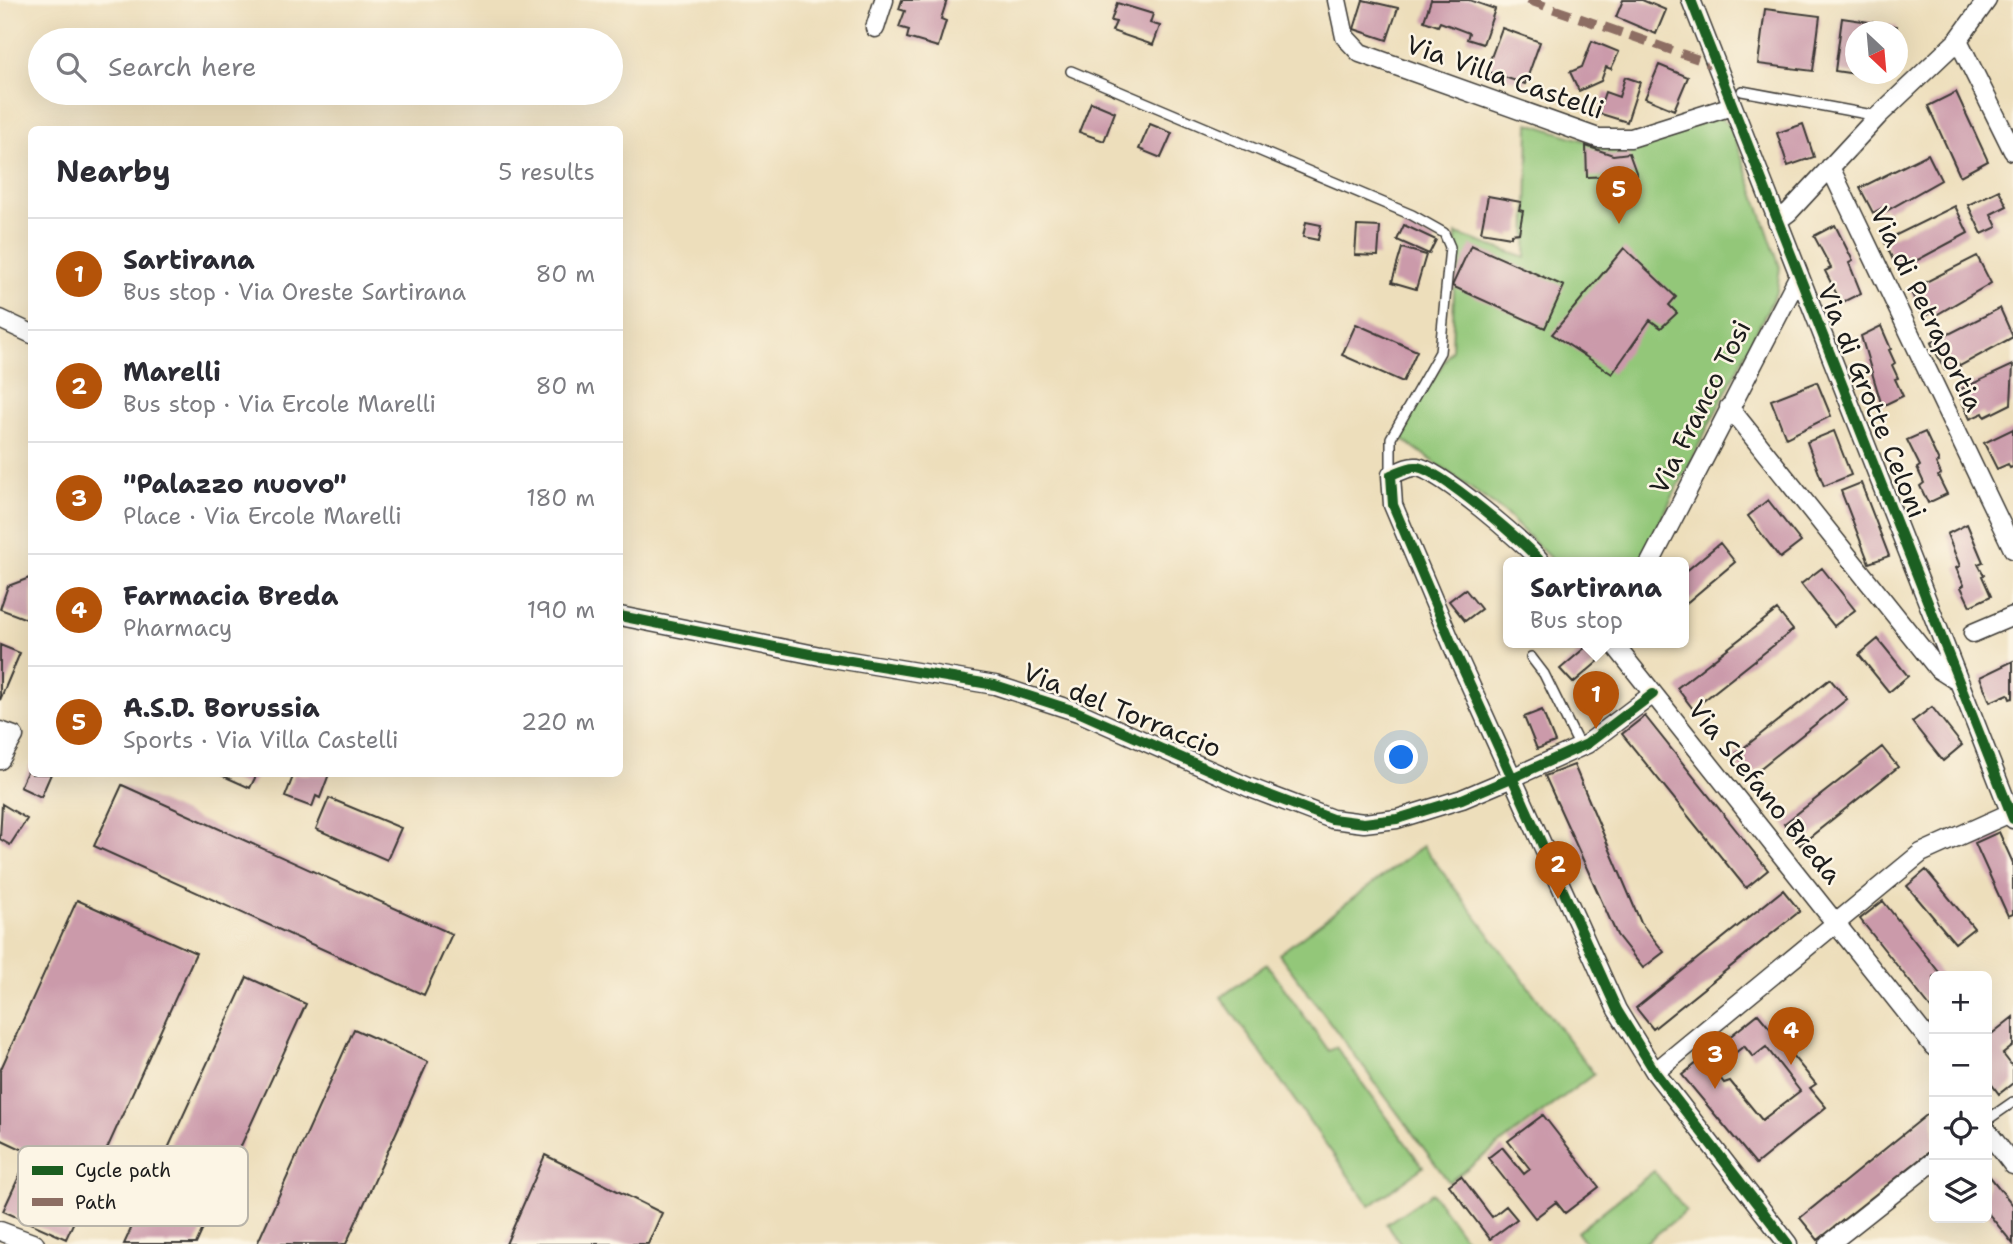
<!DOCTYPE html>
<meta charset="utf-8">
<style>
:root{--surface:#fff;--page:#f2f2f3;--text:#2b2b33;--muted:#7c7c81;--line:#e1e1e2;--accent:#b45309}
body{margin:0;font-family:"Shantell Sans",sans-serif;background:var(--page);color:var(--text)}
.controls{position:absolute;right:21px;bottom:21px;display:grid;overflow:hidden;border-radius:10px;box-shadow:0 7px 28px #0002}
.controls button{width:63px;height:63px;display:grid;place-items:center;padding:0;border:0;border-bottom:2px solid var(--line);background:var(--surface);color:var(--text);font:35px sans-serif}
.compass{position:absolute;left:1845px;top:21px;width:63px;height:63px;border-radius:50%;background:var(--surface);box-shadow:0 7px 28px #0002;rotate:154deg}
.you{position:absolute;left:1402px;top:758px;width:24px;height:24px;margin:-18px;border:5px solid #fff;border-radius:50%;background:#1a73e8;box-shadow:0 0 0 10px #1a73e833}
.badge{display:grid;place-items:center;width:46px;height:46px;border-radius:50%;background:var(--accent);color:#fff;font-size:23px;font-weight:700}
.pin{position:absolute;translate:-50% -58px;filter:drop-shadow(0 2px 4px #0008)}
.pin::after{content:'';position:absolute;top:37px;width:24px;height:21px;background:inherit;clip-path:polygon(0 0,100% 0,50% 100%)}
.popup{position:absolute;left:1503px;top:557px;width:186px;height:91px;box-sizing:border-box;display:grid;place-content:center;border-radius:10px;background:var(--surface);filter:drop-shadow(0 2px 5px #0005);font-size:23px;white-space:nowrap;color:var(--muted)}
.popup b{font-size:26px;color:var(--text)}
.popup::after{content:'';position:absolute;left:50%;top:100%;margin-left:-14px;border:14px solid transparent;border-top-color:var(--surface)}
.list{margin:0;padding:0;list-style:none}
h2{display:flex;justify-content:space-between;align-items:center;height:91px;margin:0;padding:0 28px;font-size:30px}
h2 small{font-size:23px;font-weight:400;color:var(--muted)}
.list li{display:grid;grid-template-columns:46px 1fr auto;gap:21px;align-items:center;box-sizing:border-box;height:112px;padding:0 28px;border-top:2px solid var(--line)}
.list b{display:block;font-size:26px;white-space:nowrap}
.list p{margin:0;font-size:23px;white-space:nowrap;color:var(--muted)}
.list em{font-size:23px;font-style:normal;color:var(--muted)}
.icon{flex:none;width:38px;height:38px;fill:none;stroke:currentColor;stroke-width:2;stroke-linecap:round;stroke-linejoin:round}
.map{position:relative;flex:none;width:2013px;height:1244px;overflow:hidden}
.search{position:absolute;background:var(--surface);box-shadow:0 7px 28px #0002;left:28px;top:28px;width:595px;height:77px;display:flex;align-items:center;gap:18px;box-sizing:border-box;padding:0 24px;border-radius:38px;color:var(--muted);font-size:26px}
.panel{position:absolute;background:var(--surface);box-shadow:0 7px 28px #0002;left:28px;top:126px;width:595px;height:651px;border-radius:10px}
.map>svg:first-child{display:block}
</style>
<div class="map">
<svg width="2013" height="1244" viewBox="0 0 2013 1244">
<rect width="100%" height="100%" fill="#fcf5e5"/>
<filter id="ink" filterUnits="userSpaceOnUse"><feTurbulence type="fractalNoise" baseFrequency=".0143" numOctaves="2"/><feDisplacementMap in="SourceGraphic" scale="14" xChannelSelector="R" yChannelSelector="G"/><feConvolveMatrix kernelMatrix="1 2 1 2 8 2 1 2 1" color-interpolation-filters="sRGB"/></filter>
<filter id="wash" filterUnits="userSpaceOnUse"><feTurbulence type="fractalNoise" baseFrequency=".00686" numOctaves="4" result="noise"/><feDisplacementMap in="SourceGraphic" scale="28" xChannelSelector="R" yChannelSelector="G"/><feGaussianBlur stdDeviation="1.57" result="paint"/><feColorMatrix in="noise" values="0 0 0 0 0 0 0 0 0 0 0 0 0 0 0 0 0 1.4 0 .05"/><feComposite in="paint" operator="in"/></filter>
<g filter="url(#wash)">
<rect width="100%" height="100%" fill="#eddebb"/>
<path fill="#93c779" stroke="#58724a" stroke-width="2" d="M1719,117L1731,126L1780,267L1777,291L1639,563H1555L1505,513L1398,436L1452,349L1456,234L1526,258L1529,123L1614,150Z
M1423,846L1594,1074L1449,1182L1279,954Z
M1267,964L1329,1051L1336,1047L1423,1167L1370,1206L1221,997Z
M1654,1171L1686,1211L1644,1244H1586L1577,1232Z
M1432,1193L1469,1244H1401L1386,1224Z"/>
<g id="blocks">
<path fill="#cb9aaa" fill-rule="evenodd" d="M902,0H947L941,19L946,21L938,47L907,38L909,30L899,27L905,11L899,9Z
M1363,0L1398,8L1387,40L1354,29Z
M1431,0H1469L1495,9L1483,44L1467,39L1469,33L1440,22L1438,26L1424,21Z
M1623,0H1642L1666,10L1656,34L1616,17Z
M1117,3L1153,14L1150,23L1160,26L1153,45L1112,31L1116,22L1111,21Z
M1765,9L1820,16L1813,71L1758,64Z
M1842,18L1897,26L1896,32H1856V74L1835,71Z
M1502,28L1540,42L1525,84L1486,71Z
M1592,41L1619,52L1611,69L1606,67L1601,81L1579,91L1570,72L1582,67Z
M1659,65L1688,77L1674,110L1645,98Z
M1625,77L1640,82L1627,122L1598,113L1605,92L1619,97Z
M1956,92L1988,161L1960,176L1928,106Z
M1091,102L1115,112L1104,141L1079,132Z
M1150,124L1172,133L1161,158L1139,149Z
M1803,124L1814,157L1788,166L1777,133Z
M1586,146L1613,155L1629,153L1637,175L1587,177Z
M1928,154L1941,180L1886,211L1884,207L1873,213L1860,188Z
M1999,190L2007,206L1991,214L1997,227L1982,234L1968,205Z
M1488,196L1521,202L1519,210L1523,211L1519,233L1511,234V237L1481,232Z
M1955,206L1968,233L1912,263L1911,260L1896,266L1884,241Z
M1306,222L1321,225L1318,240L1303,237Z
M1404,225L1436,240L1429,254L1397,240Z
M1835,225L1853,261L1849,263L1861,293L1841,303L1825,271L1831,268L1814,236Z
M1357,226L1380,227L1378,256L1355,255Z
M1471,245L1564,286L1545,328L1452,286Z
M1402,248L1426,255L1416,289L1392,282Z
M1624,248L1676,297L1669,305L1677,313L1661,328L1650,320L1612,374L1552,334Z
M1977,256L1991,283L1936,315L1934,311L1923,317L1910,290Z
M2000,308L2013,337L1960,366L1958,363L1945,370L1931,343Z
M1356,324L1417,351L1403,382L1342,355Z
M1881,326L1891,349L1889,350L1895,363L1892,365L1898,378L1895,379L1903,396L1882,406L1861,336Z
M2013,365L2011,404L1985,417L1983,413L1970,419L1957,391Z
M1817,382L1831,416L1786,438L1771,400Z
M2013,429V467L2010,468L2008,464L1997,469L1984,443Z
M1834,431L1851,475L1824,486L1807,442Z
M1925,432L1939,462L1936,463L1941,474L1938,476L1947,494L1928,503L1920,486L1924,483L1917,468L1920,466L1907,440Z
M1861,483L1889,556L1869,563L1841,491Z
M1768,500L1801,542L1780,558L1748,516Z
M1967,524L1983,562L1978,564L1984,575L1982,576L1991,596L1970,606L1961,587L1964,585L1956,568L1960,566L1947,534Z
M1720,543L1735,562L1684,605V573Z
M1822,568L1855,610L1834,626L1801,584Z
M32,577V621L0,609L8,586Z
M1465,589L1481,609L1465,621L1449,601Z
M1777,610L1793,630L1693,709L1677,688Z
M1878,639L1908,676L1889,692L1859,655Z
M0,645L20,653L0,700Z
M1587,646L1600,660L1573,683L1560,669Z
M2013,661V698L2010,699L2008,694L1990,702L1980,677Z
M1830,679L1847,699L1748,778L1731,758Z
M1932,707L1962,745L1943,761L1912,722Z
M1542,710L1555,742L1537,749L1524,717Z
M1645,716L1768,870L1746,888L1622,734Z
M1882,747L1898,767L1800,845L1784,824Z
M32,761V774H51L41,797L20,787Z
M1574,765L1641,923L1664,952L1643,968L1617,935L1545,776Z
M219,774H257L250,788Z
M294,774H329L320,798L316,796L312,807L285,797Z
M122,785L452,934L424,995L94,846Z
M329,798L401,828L387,860L316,829Z
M2,804L27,819L10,845L0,839Z
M1999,832L2013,863V914L2008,916L1975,843Z
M1926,870L1974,928L1955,943L1907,886Z
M1783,890L1800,911L1653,1029L1636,1008Z
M77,900L196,953L66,1239L3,1211L30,1153L0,1139V1071Z
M1883,901L1942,976H1934V1012L1860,919Z
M247,977L306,1004L196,1244H124Z
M1758,1014L1816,1084L1810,1088L1826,1107L1756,1164L1682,1075ZM1744,1046L1753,1057L1766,1047L1800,1091L1762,1120L1730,1081L1724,1083L1714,1070Z
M2013,1017V1046L2003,1054L2013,1067V1083L1999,1094L1987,1078V1032L1989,1036Z
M354,1029L428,1062L346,1244H257Z
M1934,1109V1148L1818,1240L1800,1218Z
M1543,1115L1599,1187L1565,1213L1556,1202L1535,1218L1488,1158L1502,1147L1524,1174L1530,1169L1508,1141Z
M545,1155L662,1213L648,1244H506Z
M1987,1173L2013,1205V1244L1987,1212Z
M1461,1176L1492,1217L1506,1206L1517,1219L1490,1239L1449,1185Z"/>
</g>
</g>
<g filter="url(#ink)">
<use href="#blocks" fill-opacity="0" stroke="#3b3934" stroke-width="2"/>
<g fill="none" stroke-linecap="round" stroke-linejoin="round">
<defs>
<path id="lane" d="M1071,71L1412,215L1444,233L1450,247L1440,352L1391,438V475
M1742,91L1878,116
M1531,657L1544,674L1580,747
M1987,1120L2013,1102"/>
<path id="street" d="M1337,0L1345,37L1360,53L1598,138H1631L1732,106
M1691,0L2013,819
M875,28L884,0
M1958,40L2013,151
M1830,167L2013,549
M1777,221L1789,212L1878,116L1958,40L1987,0
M0,319L32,334
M1729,407L1938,669L1960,683
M1542,563C1525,543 1440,470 1417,467C1408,466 1399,472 1391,475L1393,505L1454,649L1617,1010L1655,1072L1788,1244
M1650,563L1798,277
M620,616L820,656L995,685L1078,712L1248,787L1332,819L1364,823L1397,819L1462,799L1514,777L1587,744L1653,694
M1973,633L2013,616
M1613,643L1934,1047
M0,731L14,736L0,760
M1655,1072L1921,853L2010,813
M1987,1131L2013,1165
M0,1231L35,1244
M1829,1244L1934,1161"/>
</defs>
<use href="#lane" stroke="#3b3934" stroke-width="12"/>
<use href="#street" stroke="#3b3934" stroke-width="21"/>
<use href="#lane" stroke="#fff" stroke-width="9"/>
<use href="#street" stroke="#fff" stroke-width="18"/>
<path stroke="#8d6e63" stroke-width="9" stroke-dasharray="18 9" stroke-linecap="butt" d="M1528,0L1717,66"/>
<defs>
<path id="cycleway" d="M1691,0L2013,819
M1542,563C1525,543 1440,470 1417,467C1408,466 1399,472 1391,475L1393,505L1454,649L1617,1010L1655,1072L1788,1244
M620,616L820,656L995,685L1078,712L1248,787L1332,819L1364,823L1397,819L1462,799L1514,777L1587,744L1653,694"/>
</defs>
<use href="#cycleway" stroke="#fcf5e5" stroke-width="15"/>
<use href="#cycleway" stroke="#1b5e20" stroke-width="10"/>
</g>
</g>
<g text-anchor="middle" stroke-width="5" stroke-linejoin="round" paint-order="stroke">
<g font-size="26" fill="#1c1c1c" stroke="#fcf5e5">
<text transform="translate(1505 77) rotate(19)" y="9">Via Villa Castelli</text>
<text transform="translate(1927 309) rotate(64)" y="9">Via di Petraportia</text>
<text transform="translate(1872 401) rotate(68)" y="9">Via di Grotte Celoni</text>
<text transform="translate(1700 407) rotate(-63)" y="9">Via Franco Tosi</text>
<text transform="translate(1122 710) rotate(22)" y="9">Via del Torraccio</text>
<text transform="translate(1765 792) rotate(51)" y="9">Via Stefano Breda</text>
</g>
</g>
<rect x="18" y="1146" width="230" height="80" rx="10" fill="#fcf5e5" stroke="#b9b4a9" stroke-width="2"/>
<rect x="32" y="1166" width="31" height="9" fill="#1b5e20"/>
<rect x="32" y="1198" width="31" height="8" fill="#8d6e63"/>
<g font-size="19" fill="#1c1c1c">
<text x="75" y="1177">Cycle path</text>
<text x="75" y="1209">Path</text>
</g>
</svg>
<div class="controls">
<button>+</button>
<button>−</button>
<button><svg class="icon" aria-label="locate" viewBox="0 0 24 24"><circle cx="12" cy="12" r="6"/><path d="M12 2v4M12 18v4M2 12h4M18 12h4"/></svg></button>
<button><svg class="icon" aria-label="layers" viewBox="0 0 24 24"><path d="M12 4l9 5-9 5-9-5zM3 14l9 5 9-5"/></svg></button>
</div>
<svg class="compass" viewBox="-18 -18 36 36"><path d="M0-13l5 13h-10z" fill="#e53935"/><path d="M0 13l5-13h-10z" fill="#7c7c81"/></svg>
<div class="you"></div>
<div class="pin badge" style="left:1596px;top:729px">1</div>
<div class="popup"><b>Sartirana</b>Bus stop</div>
<div class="pin badge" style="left:1558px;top:899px">2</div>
<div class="pin badge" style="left:1715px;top:1089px">3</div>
<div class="pin badge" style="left:1791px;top:1065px">4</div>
<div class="pin badge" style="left:1619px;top:224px">5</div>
<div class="search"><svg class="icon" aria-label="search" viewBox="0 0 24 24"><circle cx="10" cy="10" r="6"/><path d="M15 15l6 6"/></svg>Search here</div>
<section class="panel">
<h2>Nearby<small>5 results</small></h2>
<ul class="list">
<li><span class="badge">1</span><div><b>Sartirana</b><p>Bus stop · Via Oreste Sartirana</p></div><em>80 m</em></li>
<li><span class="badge">2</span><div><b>Marelli</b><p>Bus stop · Via Ercole Marelli</p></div><em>80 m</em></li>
<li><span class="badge">3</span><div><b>&quot;Palazzo nuovo&quot;</b><p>Place · Via Ercole Marelli</p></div><em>180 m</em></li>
<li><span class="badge">4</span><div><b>Farmacia Breda</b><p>Pharmacy</p></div><em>190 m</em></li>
<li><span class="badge">5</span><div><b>A.S.D. Borussia</b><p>Sports · Via Villa Castelli</p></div><em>220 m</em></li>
</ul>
</section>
</div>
